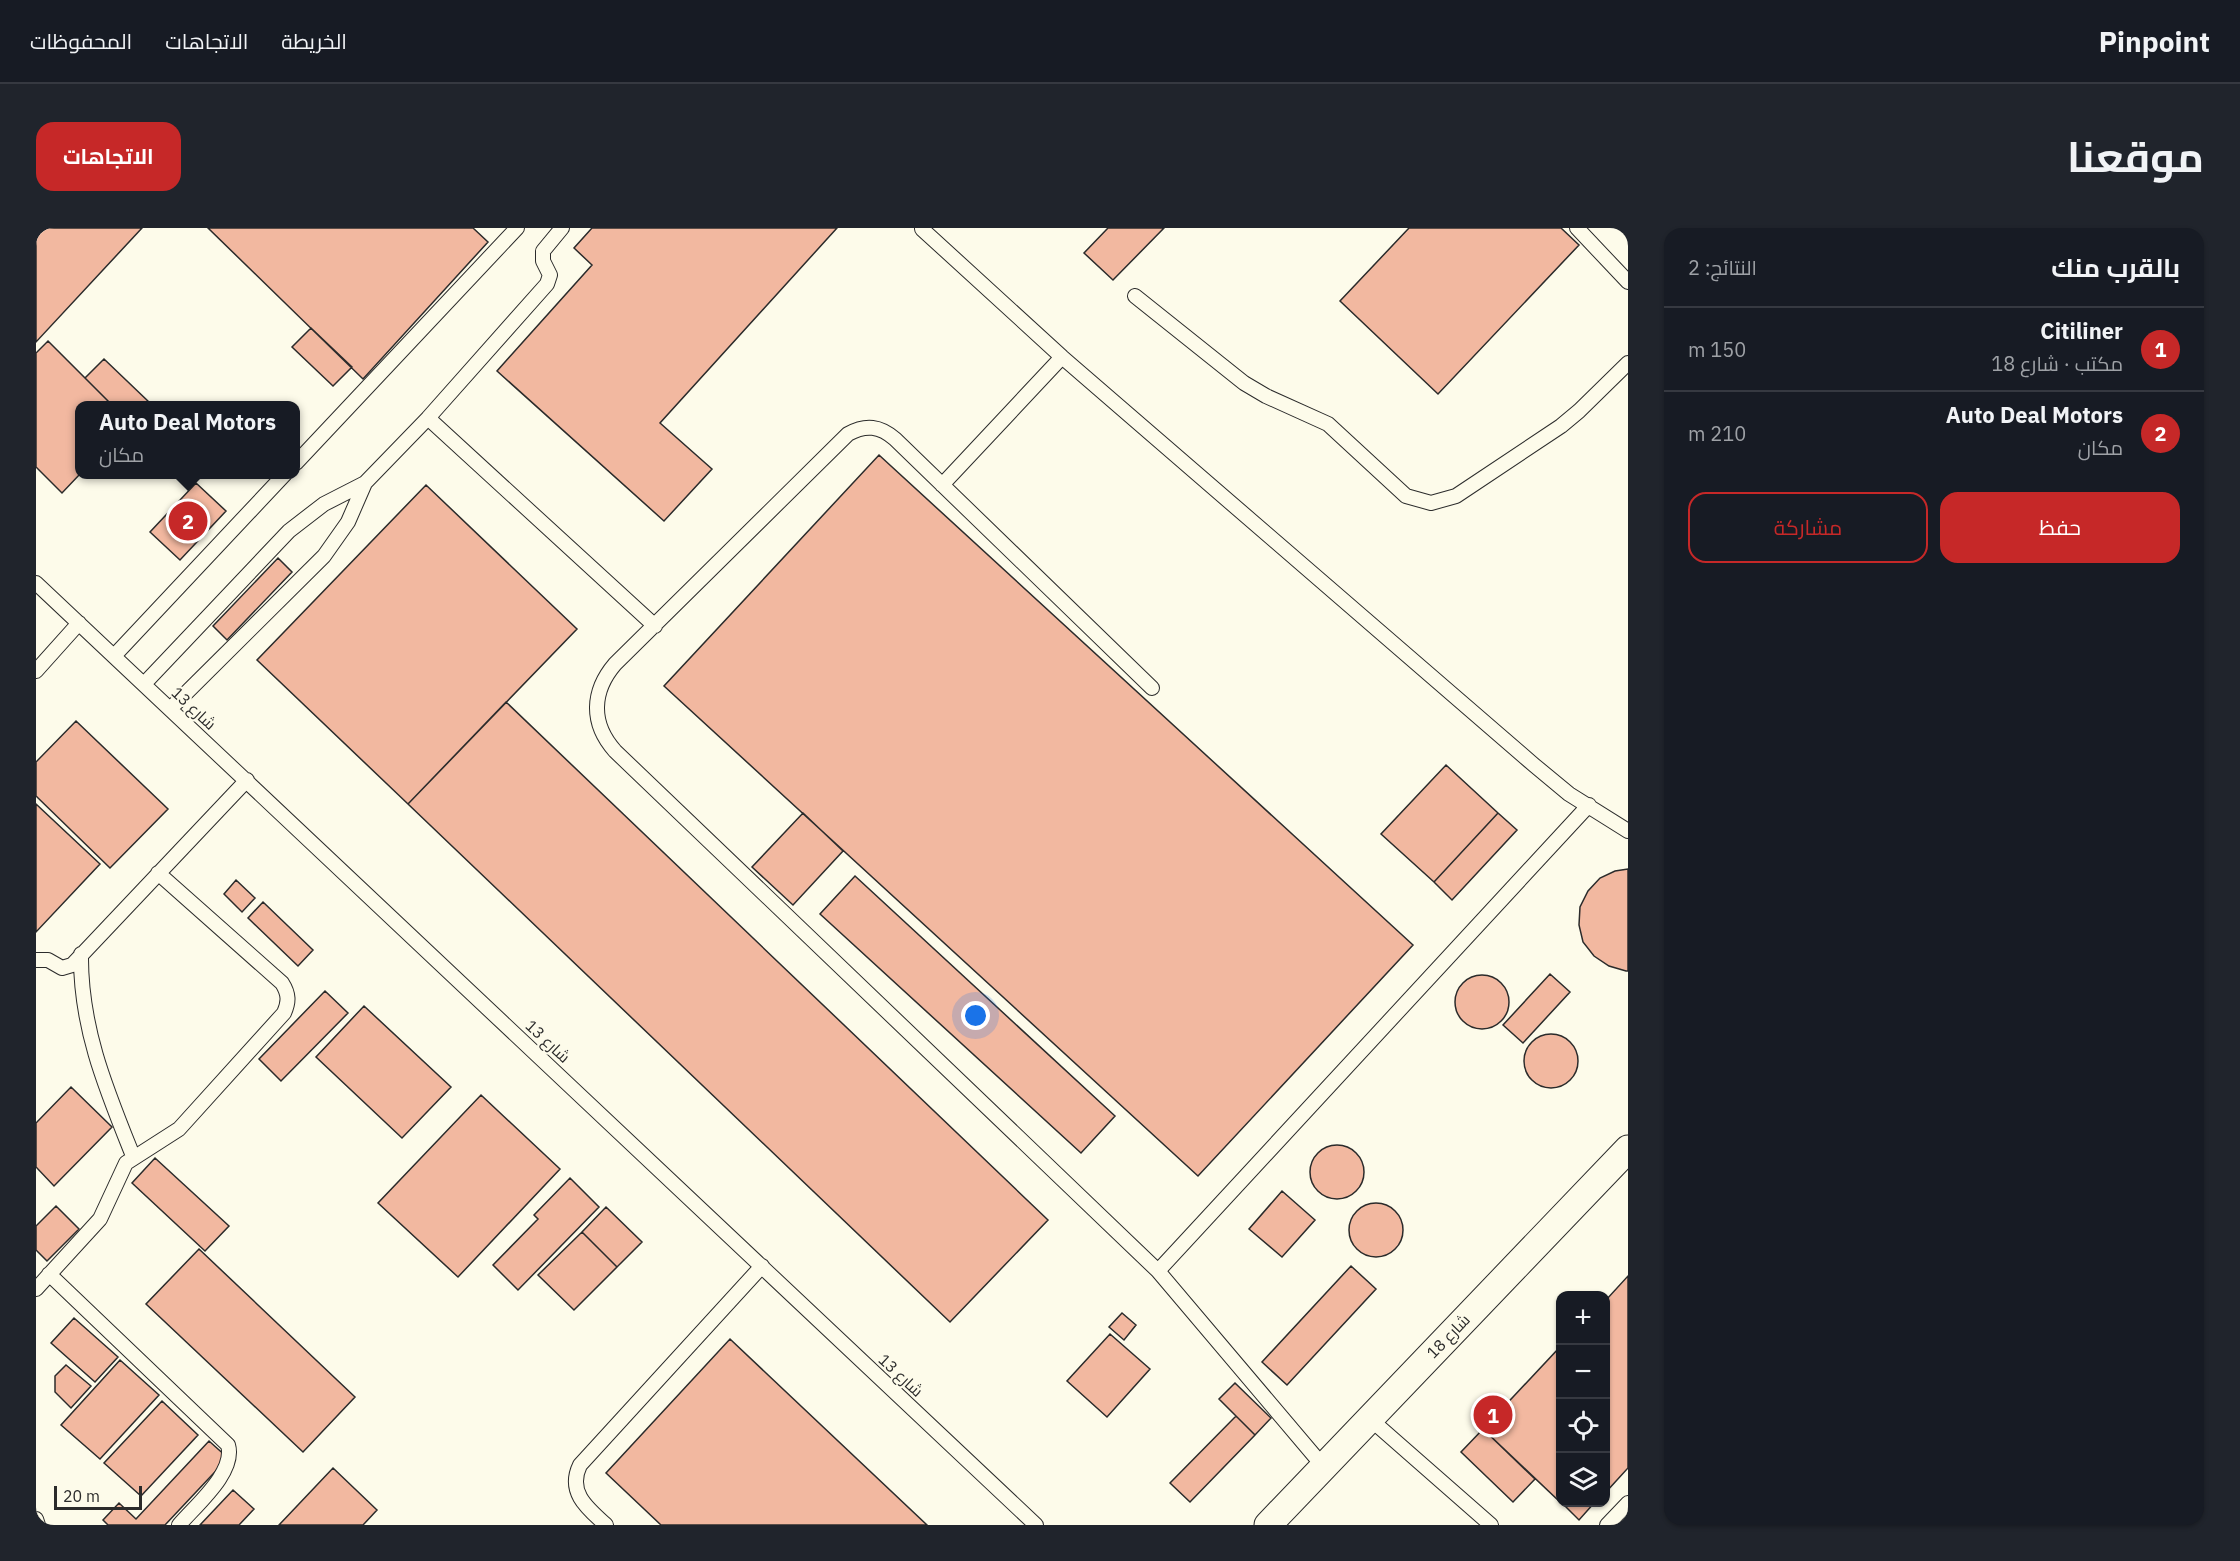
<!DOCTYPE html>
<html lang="ar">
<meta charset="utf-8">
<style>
:root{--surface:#171b24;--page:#20242c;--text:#f1f3f6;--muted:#9ea1a6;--line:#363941;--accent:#c62828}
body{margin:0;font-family:"IBM Plex Sans",Cairo,sans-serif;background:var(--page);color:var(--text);direction:rtl}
.controls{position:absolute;right:18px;bottom:18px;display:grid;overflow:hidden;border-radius:12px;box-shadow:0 2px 4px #0004}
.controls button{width:54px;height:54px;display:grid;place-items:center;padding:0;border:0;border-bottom:2px solid var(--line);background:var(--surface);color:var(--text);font:30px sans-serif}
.scale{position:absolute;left:18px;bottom:15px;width:88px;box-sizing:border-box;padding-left:6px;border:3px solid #2b2b2b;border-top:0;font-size:16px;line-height:21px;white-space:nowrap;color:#2b2b2b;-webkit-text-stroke:4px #fdfbea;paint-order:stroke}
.you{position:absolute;left:940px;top:788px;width:21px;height:21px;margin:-15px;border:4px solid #fff;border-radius:50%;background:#1a73e8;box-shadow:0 0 0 9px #1a73e833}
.badge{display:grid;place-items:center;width:39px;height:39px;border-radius:50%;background:var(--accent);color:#fff;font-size:20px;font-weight:700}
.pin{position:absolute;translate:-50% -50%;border:3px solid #fff;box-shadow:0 2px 6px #0006}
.popup{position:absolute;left:39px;top:173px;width:225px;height:78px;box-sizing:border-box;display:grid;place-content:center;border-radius:12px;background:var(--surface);filter:drop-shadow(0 2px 4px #0005);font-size:20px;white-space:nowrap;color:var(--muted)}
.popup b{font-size:22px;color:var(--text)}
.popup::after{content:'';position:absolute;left:50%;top:100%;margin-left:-12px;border:12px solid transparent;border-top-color:var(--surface)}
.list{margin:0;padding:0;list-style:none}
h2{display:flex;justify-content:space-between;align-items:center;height:78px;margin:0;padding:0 24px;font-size:26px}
h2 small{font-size:20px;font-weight:400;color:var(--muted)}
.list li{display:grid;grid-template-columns:39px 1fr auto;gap:18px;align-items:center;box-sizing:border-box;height:84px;padding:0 24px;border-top:2px solid var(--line)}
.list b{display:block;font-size:22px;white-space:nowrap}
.list p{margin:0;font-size:20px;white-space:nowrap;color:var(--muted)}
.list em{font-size:20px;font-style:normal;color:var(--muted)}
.actions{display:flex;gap:12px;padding:18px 24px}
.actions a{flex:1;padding:14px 0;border:2px solid var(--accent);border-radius:18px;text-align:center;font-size:21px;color:var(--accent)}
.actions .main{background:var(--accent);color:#fff}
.icon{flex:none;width:33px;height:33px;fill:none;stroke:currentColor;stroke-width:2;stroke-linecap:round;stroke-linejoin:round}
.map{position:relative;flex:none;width:1592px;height:1297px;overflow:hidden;direction:ltr;border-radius:18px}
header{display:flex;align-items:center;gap:36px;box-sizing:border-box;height:84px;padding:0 30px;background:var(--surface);border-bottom:2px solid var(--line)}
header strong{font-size:28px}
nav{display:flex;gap:33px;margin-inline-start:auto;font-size:21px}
.intro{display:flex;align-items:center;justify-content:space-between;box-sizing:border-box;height:144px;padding:0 36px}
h1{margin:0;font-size:42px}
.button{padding:15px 27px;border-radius:18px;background:var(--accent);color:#fff;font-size:21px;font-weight:700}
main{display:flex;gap:36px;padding:0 36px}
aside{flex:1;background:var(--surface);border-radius:18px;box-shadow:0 2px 4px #0004}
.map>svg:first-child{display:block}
</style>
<header>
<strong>Pinpoint</strong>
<nav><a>الخريطة</a><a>الاتجاهات</a><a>المحفوظات</a></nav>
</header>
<div class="intro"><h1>موقعنا</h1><a class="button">الاتجاهات</a></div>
<main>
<aside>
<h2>بالقرب منك<small>النتائج: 2</small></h2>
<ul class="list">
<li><span class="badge">1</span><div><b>Citiliner</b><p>مكتب · شارع 18</p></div><em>150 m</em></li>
<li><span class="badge">2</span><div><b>Auto Deal Motors</b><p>مكان</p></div><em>210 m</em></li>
</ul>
<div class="actions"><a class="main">حفظ</a><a>مشاركة</a></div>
</aside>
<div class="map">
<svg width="1592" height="1297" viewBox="0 0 1592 1297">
<rect width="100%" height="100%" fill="#fdfbea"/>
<path fill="#f2b8a0" stroke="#2b2b2b" stroke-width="1.5" d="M0,0H106L0,114Z
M172,0H437L452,14L327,151Z
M556,0H801L624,195L676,241L628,293L461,143L556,37L538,20Z
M1072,0H1128L1077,52L1048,25Z
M1373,0H1525L1543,17L1402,166L1304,73Z
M275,100L316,139L297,158L256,119Z
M12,113L77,178H44V246L26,265L0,239V125Z
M68,131L114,175L111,178H77L49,150Z
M843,227L1377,717L1162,948L628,458Z
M160,255L190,283L144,332L114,304Z
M390,257L541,401L372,576L221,432Z
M242,330L256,344L191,412L177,398Z
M470,474L1012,992L914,1094L372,576Z
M40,493L132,581L74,640L0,568V534Z
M1410,537L1462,585L1398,654L1345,606Z
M0,576L64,636L0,704Z
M767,585L807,623L757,677L716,639Z
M1462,585L1481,602L1416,672L1398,654Z
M1592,641V743H1590L1573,738L1558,728L1547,714L1543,697L1544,679L1552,663L1564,650L1579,643Z
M819,648L1079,888L1045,925L784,686Z
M200,652L219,670L206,684L188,666Z
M227,674L277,722L262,738L212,690Z
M1514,746L1534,764L1487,815L1467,797Z
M1419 774a27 27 0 1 1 54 0a27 27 0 1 1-54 0Z
M289,763L312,785L245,853L223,831Z
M328,778L415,859L366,910L280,829Z
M1488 833a27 27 0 1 1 54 0a27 27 0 1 1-54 0Z
M35,859L76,899L18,958L0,939V895Z
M445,867L524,941L422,1049L342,975Z
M1274 944a27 27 0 1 1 54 0a27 27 0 1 1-54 0Z
M119,930L193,998L169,1023L96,955Z
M534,950L563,979L482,1062L457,1037L502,991L498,987Z
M1246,963L1279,992L1246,1029L1213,1001Z
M1313 1002a27 27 0 1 1 54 0a27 27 0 1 1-54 0Z
M20,978L43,1001L11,1033L0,1022V998Z
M570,979L606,1014L581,1039L546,1004Z
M546,1004L581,1039L538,1082L502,1047Z
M163,1021L319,1169L267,1224L110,1076Z
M1315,1038L1340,1061L1251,1157L1226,1134Z
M1592,1048V1240L1570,1264V1072Z
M1086,1085L1100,1097L1088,1112L1073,1099Z
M38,1090L82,1129L59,1154L15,1115Z
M1074,1106L1114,1141L1071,1189L1031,1153Z
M694,1111L891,1297H625L570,1245Z
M1524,1119V1274L1447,1201Z
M84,1132L123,1167L64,1231L25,1197Z
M30,1137L55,1158L35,1180L19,1164V1148Z
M1199,1155L1235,1190L1219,1207L1183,1171Z
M126,1173L162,1207L105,1268L68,1235Z
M1200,1188L1219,1207L1154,1274L1134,1255Z
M1447,1201L1499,1251L1477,1274L1425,1224Z
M173,1213L192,1230L129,1297H72L67,1292L83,1275L100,1291Z
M297,1240L341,1282L327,1297H243Z
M197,1262L218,1281L203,1297H164Z
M1525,1274H1559L1543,1292Z"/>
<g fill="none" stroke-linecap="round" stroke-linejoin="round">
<defs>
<path id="lane" d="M1541,0L1592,54
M886,1L1026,129L1498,537L1533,566L1592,603
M1099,68L1208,155L1230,168L1292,196L1370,268L1395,275L1420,268L1525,198L1543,183L1592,135
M392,190L619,398
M260,235L481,0
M906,257L1026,129
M0,355L1000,1297
M78,428L249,246
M0,443L43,395
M108,456L253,303L288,276L329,255L392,190L511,56L514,47L507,33V23L526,0
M1116,460L859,211C844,198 830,196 812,206L579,436C556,463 554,495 579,523L1122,1043L1287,1238
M134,481L288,328L312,294L329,255
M45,726C44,799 70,861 97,928
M0,732H12L26,740L36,737L211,552
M1122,1043L1553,577
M13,1046L192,1217C200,1244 160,1277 143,1297
M0,1061L64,991L90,935L143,901L248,785C253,774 253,766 246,755L122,645
M1333,1190L1455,1297
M0,1291L2,1297
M570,1297C551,1280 531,1264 544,1237L726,1038
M1571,1297L1592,1275"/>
<path id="street" d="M1232,1297L1592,921"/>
</defs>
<use href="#lane" stroke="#2b2b2b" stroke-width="16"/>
<use href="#street" stroke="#2b2b2b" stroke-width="29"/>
<use href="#lane" stroke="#fdfbea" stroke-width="14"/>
<use href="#street" stroke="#fdfbea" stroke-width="27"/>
</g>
<g text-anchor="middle" stroke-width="4.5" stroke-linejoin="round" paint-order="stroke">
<g font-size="16" fill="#2b2b2b" stroke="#fdfbea">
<text transform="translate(158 480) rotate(43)" y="6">شارع 13</text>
<text transform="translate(512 813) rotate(43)" y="6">شارع 13</text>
<text transform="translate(1412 1108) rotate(-46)" y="6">شارع 18</text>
<text transform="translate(865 1147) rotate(43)" y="6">شارع 13</text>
</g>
</g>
</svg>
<div class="controls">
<button>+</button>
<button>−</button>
<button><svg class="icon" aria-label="locate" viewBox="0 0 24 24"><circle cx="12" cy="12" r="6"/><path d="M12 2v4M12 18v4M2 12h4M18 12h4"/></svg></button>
<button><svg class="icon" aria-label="layers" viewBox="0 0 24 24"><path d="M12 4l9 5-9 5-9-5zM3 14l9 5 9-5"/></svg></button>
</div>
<div class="scale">20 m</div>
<div class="you"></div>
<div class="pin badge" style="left:1457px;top:1187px">1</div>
<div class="pin badge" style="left:152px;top:293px">2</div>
<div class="popup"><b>Auto Deal Motors</b>مكان</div>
</div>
</main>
